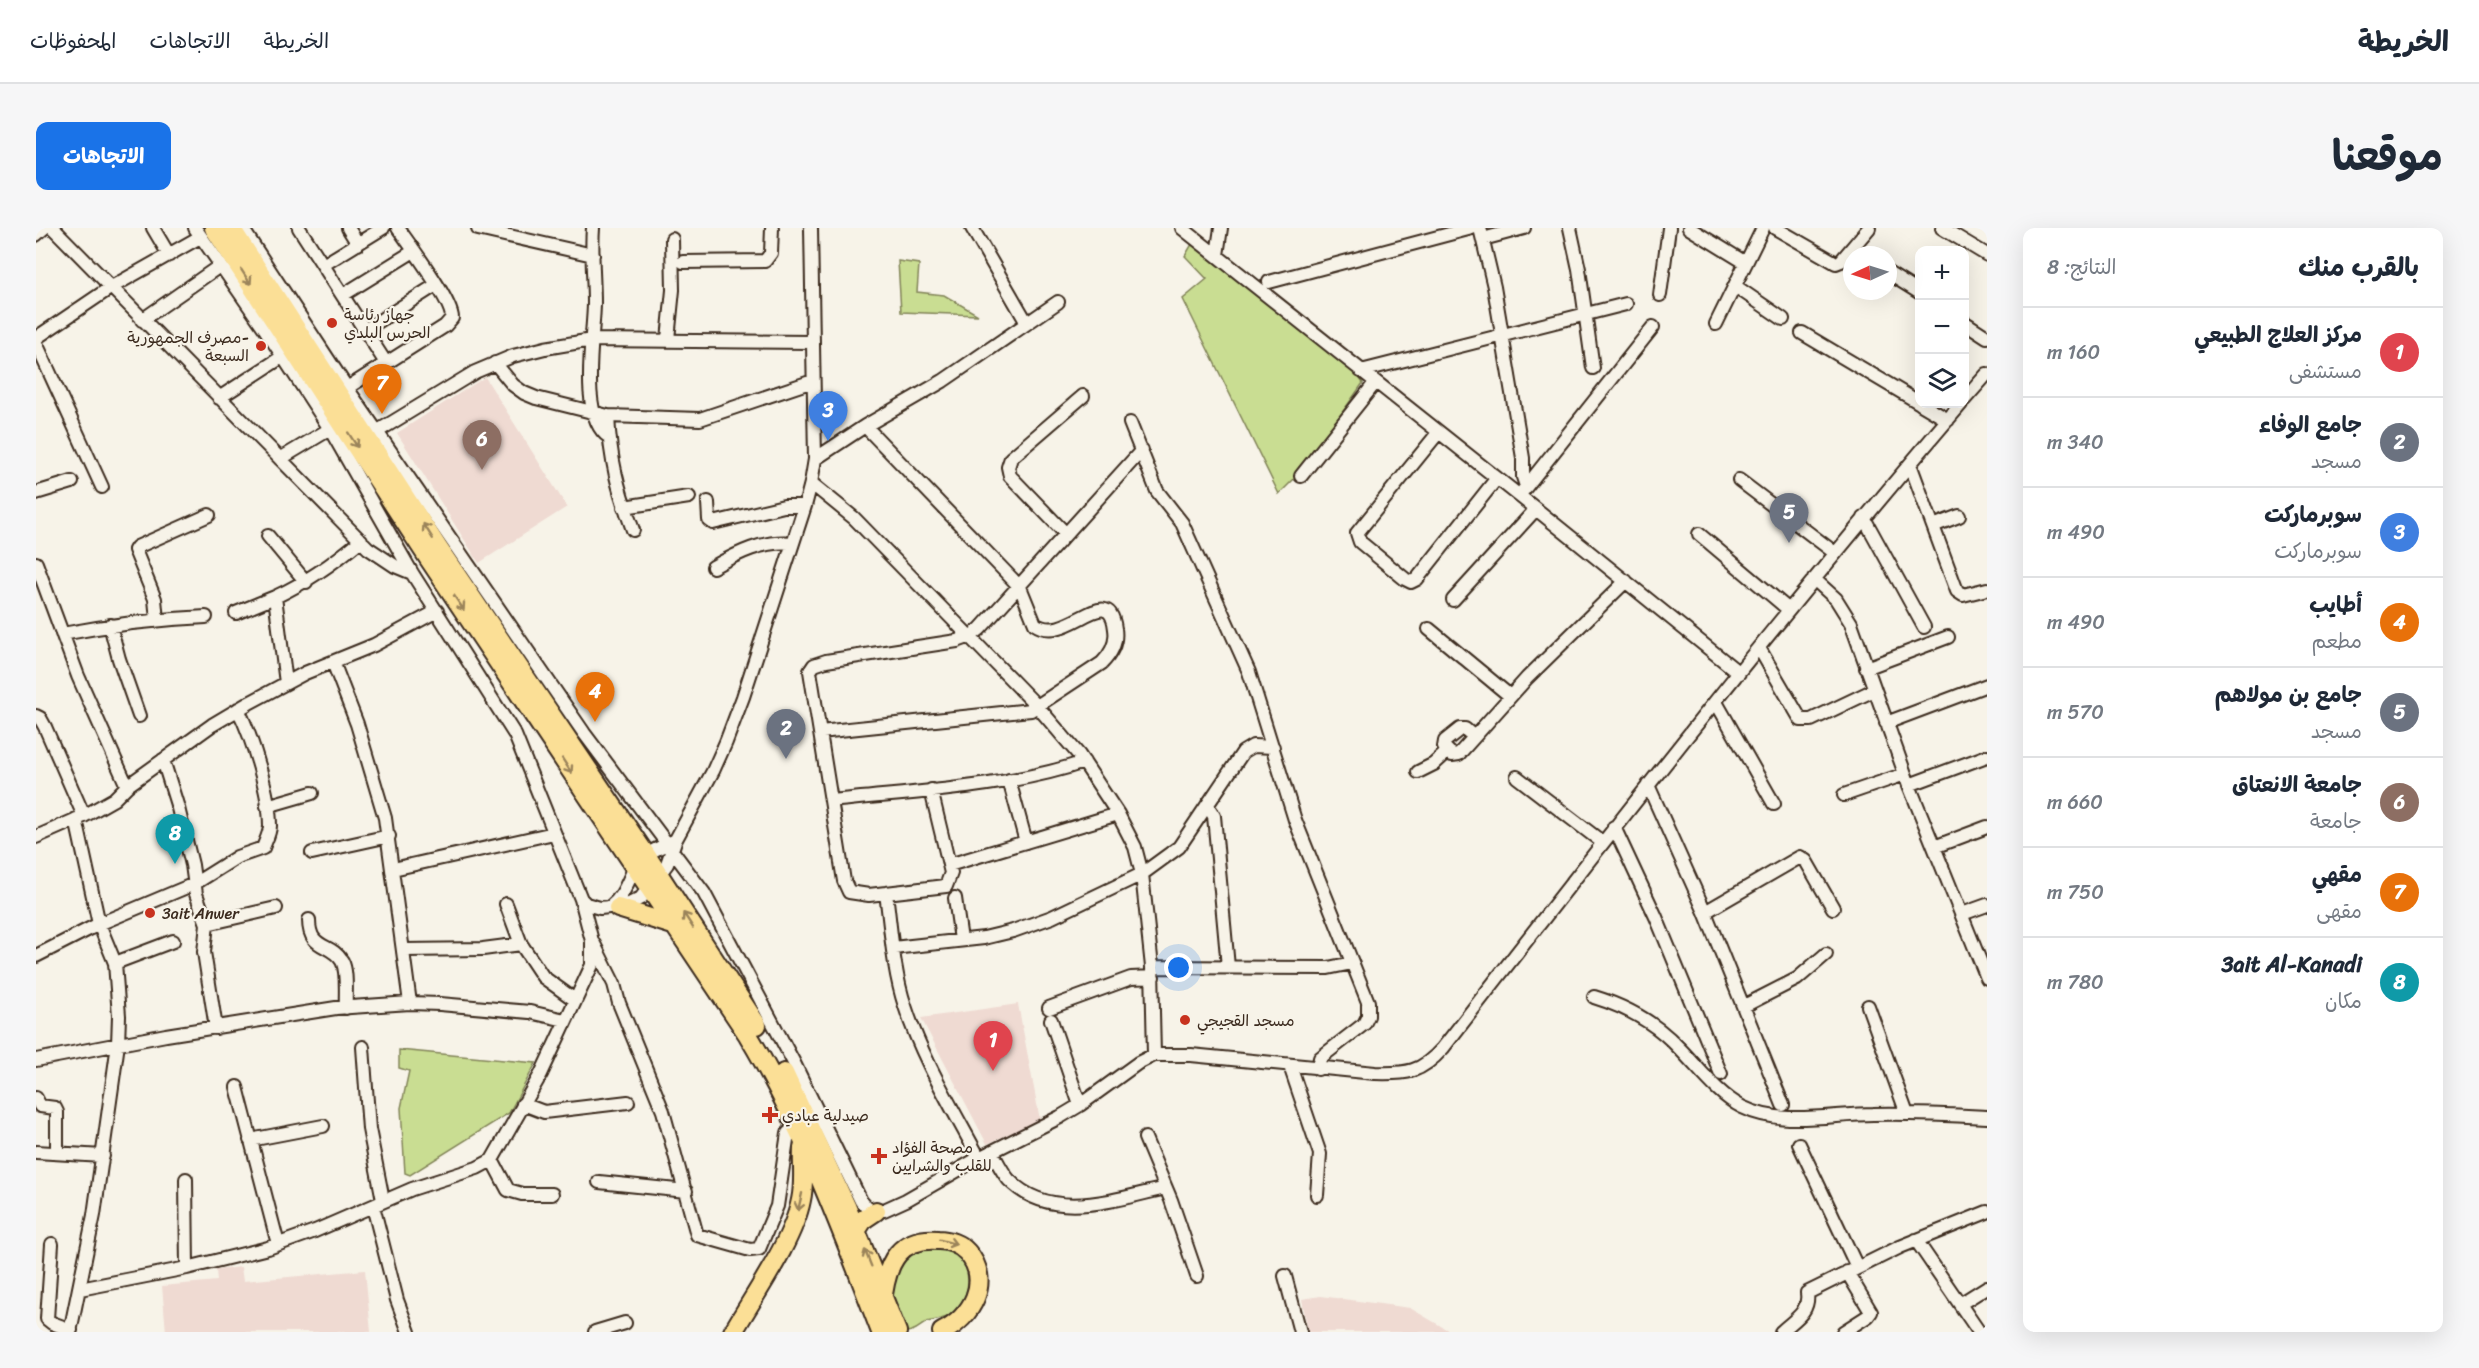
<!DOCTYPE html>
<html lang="ar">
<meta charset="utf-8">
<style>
:root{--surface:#fff;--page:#f6f6f7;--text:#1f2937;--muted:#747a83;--line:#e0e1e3;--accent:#1a73e8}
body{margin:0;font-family:Sriracha,"Playpen Sans Arabic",sans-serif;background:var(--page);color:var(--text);direction:rtl}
.controls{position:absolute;right:18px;top:18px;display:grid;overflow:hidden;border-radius:12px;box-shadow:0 6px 24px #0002}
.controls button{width:54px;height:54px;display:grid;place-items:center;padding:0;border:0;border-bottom:2px solid var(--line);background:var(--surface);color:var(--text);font:30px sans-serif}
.compass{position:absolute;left:1807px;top:18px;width:54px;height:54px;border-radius:50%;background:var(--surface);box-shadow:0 6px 24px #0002;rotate:266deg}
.you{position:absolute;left:1143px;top:740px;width:21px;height:21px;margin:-15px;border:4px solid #fff;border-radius:50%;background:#1a73e8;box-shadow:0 0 0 9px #1a73e833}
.badge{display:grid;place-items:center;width:39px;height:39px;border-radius:50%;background:var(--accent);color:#fff;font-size:20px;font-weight:700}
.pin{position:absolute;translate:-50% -50px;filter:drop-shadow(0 2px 3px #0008)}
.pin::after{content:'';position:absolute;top:32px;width:21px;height:18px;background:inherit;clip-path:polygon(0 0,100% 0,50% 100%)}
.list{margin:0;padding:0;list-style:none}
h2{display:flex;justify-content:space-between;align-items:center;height:78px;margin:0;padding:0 24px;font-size:26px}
h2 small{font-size:20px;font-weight:400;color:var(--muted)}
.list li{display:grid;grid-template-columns:39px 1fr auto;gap:18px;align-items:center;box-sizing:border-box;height:90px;padding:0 24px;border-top:2px solid var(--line)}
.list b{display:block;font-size:22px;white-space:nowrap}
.list p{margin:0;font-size:20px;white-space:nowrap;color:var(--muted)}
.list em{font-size:20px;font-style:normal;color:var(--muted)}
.icon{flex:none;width:33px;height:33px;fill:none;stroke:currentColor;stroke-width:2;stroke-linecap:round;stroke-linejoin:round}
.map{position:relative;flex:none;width:1951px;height:1104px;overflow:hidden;direction:ltr;border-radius:12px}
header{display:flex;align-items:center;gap:36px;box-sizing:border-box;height:84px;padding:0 30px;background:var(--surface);border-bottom:2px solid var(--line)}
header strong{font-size:28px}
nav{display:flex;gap:33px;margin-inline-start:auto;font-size:21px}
.intro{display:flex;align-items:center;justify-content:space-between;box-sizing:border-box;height:144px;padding:0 36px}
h1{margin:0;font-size:42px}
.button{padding:15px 27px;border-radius:12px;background:var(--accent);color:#fff;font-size:21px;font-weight:700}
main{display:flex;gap:36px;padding:0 36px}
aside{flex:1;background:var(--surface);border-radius:12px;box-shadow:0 6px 24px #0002}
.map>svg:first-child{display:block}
</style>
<header>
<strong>الخريطة</strong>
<nav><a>الخريطة</a><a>الاتجاهات</a><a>المحفوظات</a></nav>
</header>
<div class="intro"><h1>موقعنا</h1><a class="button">الاتجاهات</a></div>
<main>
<aside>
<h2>بالقرب منك<small>النتائج: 8</small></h2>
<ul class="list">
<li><span class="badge" style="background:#e0444e">1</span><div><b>مركز العلاج الطبيعي</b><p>مستشفى</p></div><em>160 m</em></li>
<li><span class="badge" style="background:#6b7280">2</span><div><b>جامع الوفاء</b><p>مسجد</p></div><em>340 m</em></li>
<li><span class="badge" style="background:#3f7fe0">3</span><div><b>سوبرماركت</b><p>سوبرماركت</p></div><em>490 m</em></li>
<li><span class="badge" style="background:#e8710a">4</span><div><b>أطايب</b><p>مطعم</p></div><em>490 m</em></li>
<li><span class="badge" style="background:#6b7280">5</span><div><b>جامع بن مولاهم</b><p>مسجد</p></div><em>570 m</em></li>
<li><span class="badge" style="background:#8d6e63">6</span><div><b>جامعة الانعتاق</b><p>جامعة</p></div><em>660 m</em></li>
<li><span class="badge" style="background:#e8710a">7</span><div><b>مقهي</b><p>مقهى</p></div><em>750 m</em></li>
<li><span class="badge" style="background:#0f9aa8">8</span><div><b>3ait Al-Kanadi</b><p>مكان</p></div><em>780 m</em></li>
</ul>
</aside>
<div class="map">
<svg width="1951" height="1104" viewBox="0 0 1951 1104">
<rect width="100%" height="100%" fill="#f7f3e8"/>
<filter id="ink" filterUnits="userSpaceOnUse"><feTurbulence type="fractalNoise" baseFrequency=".0167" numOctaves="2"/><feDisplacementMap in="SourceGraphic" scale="12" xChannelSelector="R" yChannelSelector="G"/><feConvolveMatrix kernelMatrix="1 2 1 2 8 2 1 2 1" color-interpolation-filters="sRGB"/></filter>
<g filter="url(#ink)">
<path fill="#efdad2" d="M449,149L531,279L443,335L361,205Z
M982,776L1004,892L951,916L885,790Z
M205,1039L207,1053L329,1042L335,1104H130L126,1058L181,1053L180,1042Z
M1285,1068L1374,1080L1415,1104H1272L1266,1071Z"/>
<path fill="#c9dd92" stroke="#828458" stroke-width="1.5" d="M1156,16L1320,145L1327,155L1262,247L1243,266L1147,71L1171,51L1149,28Z
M862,33L883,36L881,64L908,67L942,87L865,84Z
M363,822L500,835L473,885L374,947L369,945L365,880L373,843L363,840Z
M896,1015C903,1018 911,1020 918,1024C940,1039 934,1075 913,1088C906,1092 898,1092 891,1094C883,1098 880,1104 870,1104L856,1067L854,1054L863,1030Z"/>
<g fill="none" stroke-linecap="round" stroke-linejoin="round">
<defs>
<path id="minor" d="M17,0L332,320L359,338L376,345
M117,0L133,27
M159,0L229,101L294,201L376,345L479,507L545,671L550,676L564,680L591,677L605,670L631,636L639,613L677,543L690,514L707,469L769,278L775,255L779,231L775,0
M206,0L311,160L548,505L668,665L758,835L825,973L833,982H848L870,972L943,930L1024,889L1044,877L1102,835L1118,827H1155L1339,845C1371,846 1385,845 1407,820C1576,602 1746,385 1925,176
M263,0L350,135
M312,0L322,16
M557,0C555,25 558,50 558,75C558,107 542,189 573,209
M936,0L991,95
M1146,0L1500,281L1703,445
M1444,0L1458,59L1487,230V249L1490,258
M1534,0L1543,41L1557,140
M1653,0L1710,35
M1739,0L1800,35L1805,33L1833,0
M1906,0L1951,27
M442,1L557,27
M0,7L8,0
M1447,11L1488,0
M1181,27L1185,0
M647,34L729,33L735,25L736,0
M287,37L347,0
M1852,45L1884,65
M1233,54L1436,0
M1699,58L1747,91
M307,67L378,23
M1624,67L1633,0
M106,92L185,37
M1928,94L1951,109
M1680,96L1727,0
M329,102L400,57
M1766,105L1884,175
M0,110L74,60L164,9
M632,111L637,62L636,11
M0,115L66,259
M459,135L477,157L488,165L500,170L572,188L664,191L777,153
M1325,143L1590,76
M311,160L409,98L416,90C416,73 374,17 362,0
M183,170L246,129
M1928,172L1951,146
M1885,176L1912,192
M572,188C574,231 582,262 597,302
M1094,195L1121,263L1146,295L1213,444L1259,592L1332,774V788L1328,796L1284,830L1282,841
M342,203L439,144L477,128L509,120L556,112L776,114
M1402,205L1321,305L1324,314L1369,351L1375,354L1381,351L1461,250
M244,231L294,201
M779,231L829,198L907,153L1022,74
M1874,236L1921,363L1927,367L1951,361
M1265,248L1339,155
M1703,252L1799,325
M775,255L818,290L1002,479L1043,527L1082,586L1099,619L1106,646L1116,739L1118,827
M1486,264L1617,99
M0,265L36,254
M672,274L673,292L677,295L748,278H769
M588,279L653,269
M1828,290L1888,399
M1897,298L1923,288
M1030,306L974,248L972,239L975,230L1047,168
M1663,306L1753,382
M232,308L270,354
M0,335L42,448L91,558
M677,339C702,325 727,312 757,315
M1778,351L1800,371L1815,395L1873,557L1951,750
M1417,372L1500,281
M200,385L239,369
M121,392L119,371L99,322L101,319L173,287
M74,397L83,431L103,488
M1393,401L1474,468
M26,406C74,397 122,391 170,389
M1723,420L1765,492H1775L1838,462
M297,434L321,496L349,590L374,775
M1830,440L1912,409
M250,455L239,369C271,354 298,335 325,312
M1680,474L1738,576
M0,488L4,490L9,499L48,588
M1850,495L1951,457
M784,504L995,482L1066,435C1075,426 1081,414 1079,401C1073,350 1031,418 999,396L984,359L829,198
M1438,509L1429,501H1424L1409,513L1408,519L1416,527L1423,526L1491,450L1590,353
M127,532L142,580L156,637L160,666L171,696L168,724L180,800
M1382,544L1398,536L1411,524
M1481,549L1566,614
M973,552L990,614
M1612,557L1669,684L1747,877
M1873,557L1951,528
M895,562L915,645L910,658L833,667L813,664L808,653L774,443L778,437L790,433L921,413L935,408L944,401L1106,222
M1808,567L1869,546
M796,573C876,564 972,560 1048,534
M1171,577L1178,588L1192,739
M231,578L276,565
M1578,599L1620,689L1685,846
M0,609L48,588L78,571L91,558L176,497L213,475L269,445L338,417L401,383
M1898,619L1951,599
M276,625L353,608
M913,637L1082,586
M357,641L518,605
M850,665C855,702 857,742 869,778C886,831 917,881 943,930
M919,670L925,712
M470,676L485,716
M574,679C588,668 591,655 599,639C606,626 625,619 638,613
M1669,684L1764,629L1770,633L1797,680
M1926,686L1951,677
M273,692C273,723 295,714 306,733C312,744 309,766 310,780
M171,696L240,680
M558,716L578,756L583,775L627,883L661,1007L714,1022L723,1021L741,978L752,905L760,899
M857,720L948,710L977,703L1016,689L1106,646L1143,619L1207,524L1217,518L1237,519
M368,722L447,721L485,716L507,749L539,772
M0,728L63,696L158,656L201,629L227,620C229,614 234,605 234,598C234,567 216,509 202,481
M79,735L137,713
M1116,739L1292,740L1316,735
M1558,769C1591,779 1620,795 1643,820C1663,840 1681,866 1706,879C1746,899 1795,886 1837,886C1875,885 1913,887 1951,889
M1708,778L1761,751L1790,726
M1832,778L1871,886
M1013,780L1095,750L1117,749
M1015,792L1044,877
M327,819L333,901L347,972
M0,832L130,807L300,780L374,775L404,776L494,784L529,792
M1254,838L1284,926L1281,967
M201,859L242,1016
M0,870L4,878L19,880L21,884V925
M487,876L508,884L592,874
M1109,910L1135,972L1161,1048
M214,912L287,898
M1763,916L1821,1039
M0,924L67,928
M956,924C961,933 966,944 973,952C1015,995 1080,971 1130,960
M456,932L472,962L486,966H516
M150,951L151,1040
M563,954L650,963
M337,978L361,1072L373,1104
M1880,1012L1943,1104
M16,1016L11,1091L16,1095L35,1102
M1249,1048L1264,1104
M44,1061L151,1040L232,1020L279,1003L376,961L441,940L456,932L505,846L556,737V713L545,671
M1924,1076L1951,1059
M34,1104L58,987L82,816L83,788L79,735L63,696L40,591
M559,1104L589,1095
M1745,1104C1757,1092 1774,1085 1771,1065L1864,1019L1951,984
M1807,1104L1832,1088L1835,1084L1811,1044"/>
<path id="highway" d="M178,0L393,331L712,807C768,900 806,1003 845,1104
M195,0L402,320L610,627L721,797
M582,680L640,698
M748,845L810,978L861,1104
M820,1003L828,991L840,983
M847,1066C852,1033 864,1009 902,1012C912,1012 924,1016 931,1024C957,1053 935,1090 906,1104
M697,1104C718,1067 757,1013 765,972C769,955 766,937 767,920"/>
</defs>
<use href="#minor" stroke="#3b2a1e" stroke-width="16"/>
<use href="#highway" stroke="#3b2a1e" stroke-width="22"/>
<use href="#minor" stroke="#f7f3e8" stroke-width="12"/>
<use href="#highway" stroke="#fbdf96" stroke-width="18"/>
</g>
<defs><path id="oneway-shaft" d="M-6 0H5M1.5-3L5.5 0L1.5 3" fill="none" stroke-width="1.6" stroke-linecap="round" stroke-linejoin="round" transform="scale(1.5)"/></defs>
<g stroke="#9b845a">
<use href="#oneway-shaft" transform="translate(210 49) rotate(57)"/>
<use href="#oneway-shaft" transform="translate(317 212) rotate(57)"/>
<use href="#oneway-shaft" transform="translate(392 303) rotate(-122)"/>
<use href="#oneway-shaft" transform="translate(423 375) rotate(56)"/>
<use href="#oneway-shaft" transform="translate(531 538) rotate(57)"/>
<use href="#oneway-shaft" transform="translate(652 692) rotate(-123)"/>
<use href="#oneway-shaft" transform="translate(764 974) rotate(103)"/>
<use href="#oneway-shaft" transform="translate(912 1014) rotate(15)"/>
<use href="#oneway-shaft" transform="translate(832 1030) rotate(-112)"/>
</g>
</g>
<g fill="#c8321e" stroke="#f7f3e8" stroke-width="2">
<circle cx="296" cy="95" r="6"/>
<circle cx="225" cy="118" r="6"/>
<circle cx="114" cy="685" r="6"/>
<circle cx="1149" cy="792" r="6"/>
<path d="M731 878h6v6h6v6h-6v6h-6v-6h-6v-6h6z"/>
<path d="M840 919h6v6h6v6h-6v6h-6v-6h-6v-6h6z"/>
</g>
<g text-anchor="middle" stroke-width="4.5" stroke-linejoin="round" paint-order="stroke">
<g font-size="16" fill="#3b2a1e" stroke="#f7f3e8" text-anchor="start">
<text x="308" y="92">جهاز رئاسة<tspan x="308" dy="18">الحرس البلدي</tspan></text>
<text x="213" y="115" text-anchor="end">مصرف الجمهورية-<tspan x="213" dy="18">السبعة</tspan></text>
<text x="126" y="691">3ait Anwer</text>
<text x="1161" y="798">مسجد القجيجي</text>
<text x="746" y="893">صيدلية عبادي</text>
<text x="856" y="925">مصحة الفؤاد<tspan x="856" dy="18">للقلب والشرايين</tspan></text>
</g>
</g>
</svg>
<div class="controls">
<button>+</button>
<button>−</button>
<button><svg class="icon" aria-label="layers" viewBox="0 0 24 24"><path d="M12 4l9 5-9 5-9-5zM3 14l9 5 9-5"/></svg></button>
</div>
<svg class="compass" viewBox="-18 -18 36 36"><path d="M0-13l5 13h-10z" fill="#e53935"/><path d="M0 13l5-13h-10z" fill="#747a83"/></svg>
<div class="you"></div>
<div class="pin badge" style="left:957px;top:843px;background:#e0444e">1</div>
<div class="pin badge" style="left:750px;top:531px;background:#6b7280">2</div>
<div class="pin badge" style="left:792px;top:213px;background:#3f7fe0">3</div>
<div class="pin badge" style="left:559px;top:494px;background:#e8710a">4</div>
<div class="pin badge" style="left:1753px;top:315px;background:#6b7280">5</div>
<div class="pin badge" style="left:446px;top:242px;background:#8d6e63">6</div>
<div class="pin badge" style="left:346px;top:186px;background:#e8710a">7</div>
<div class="pin badge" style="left:139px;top:636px;background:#0f9aa8">8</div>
</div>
</main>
